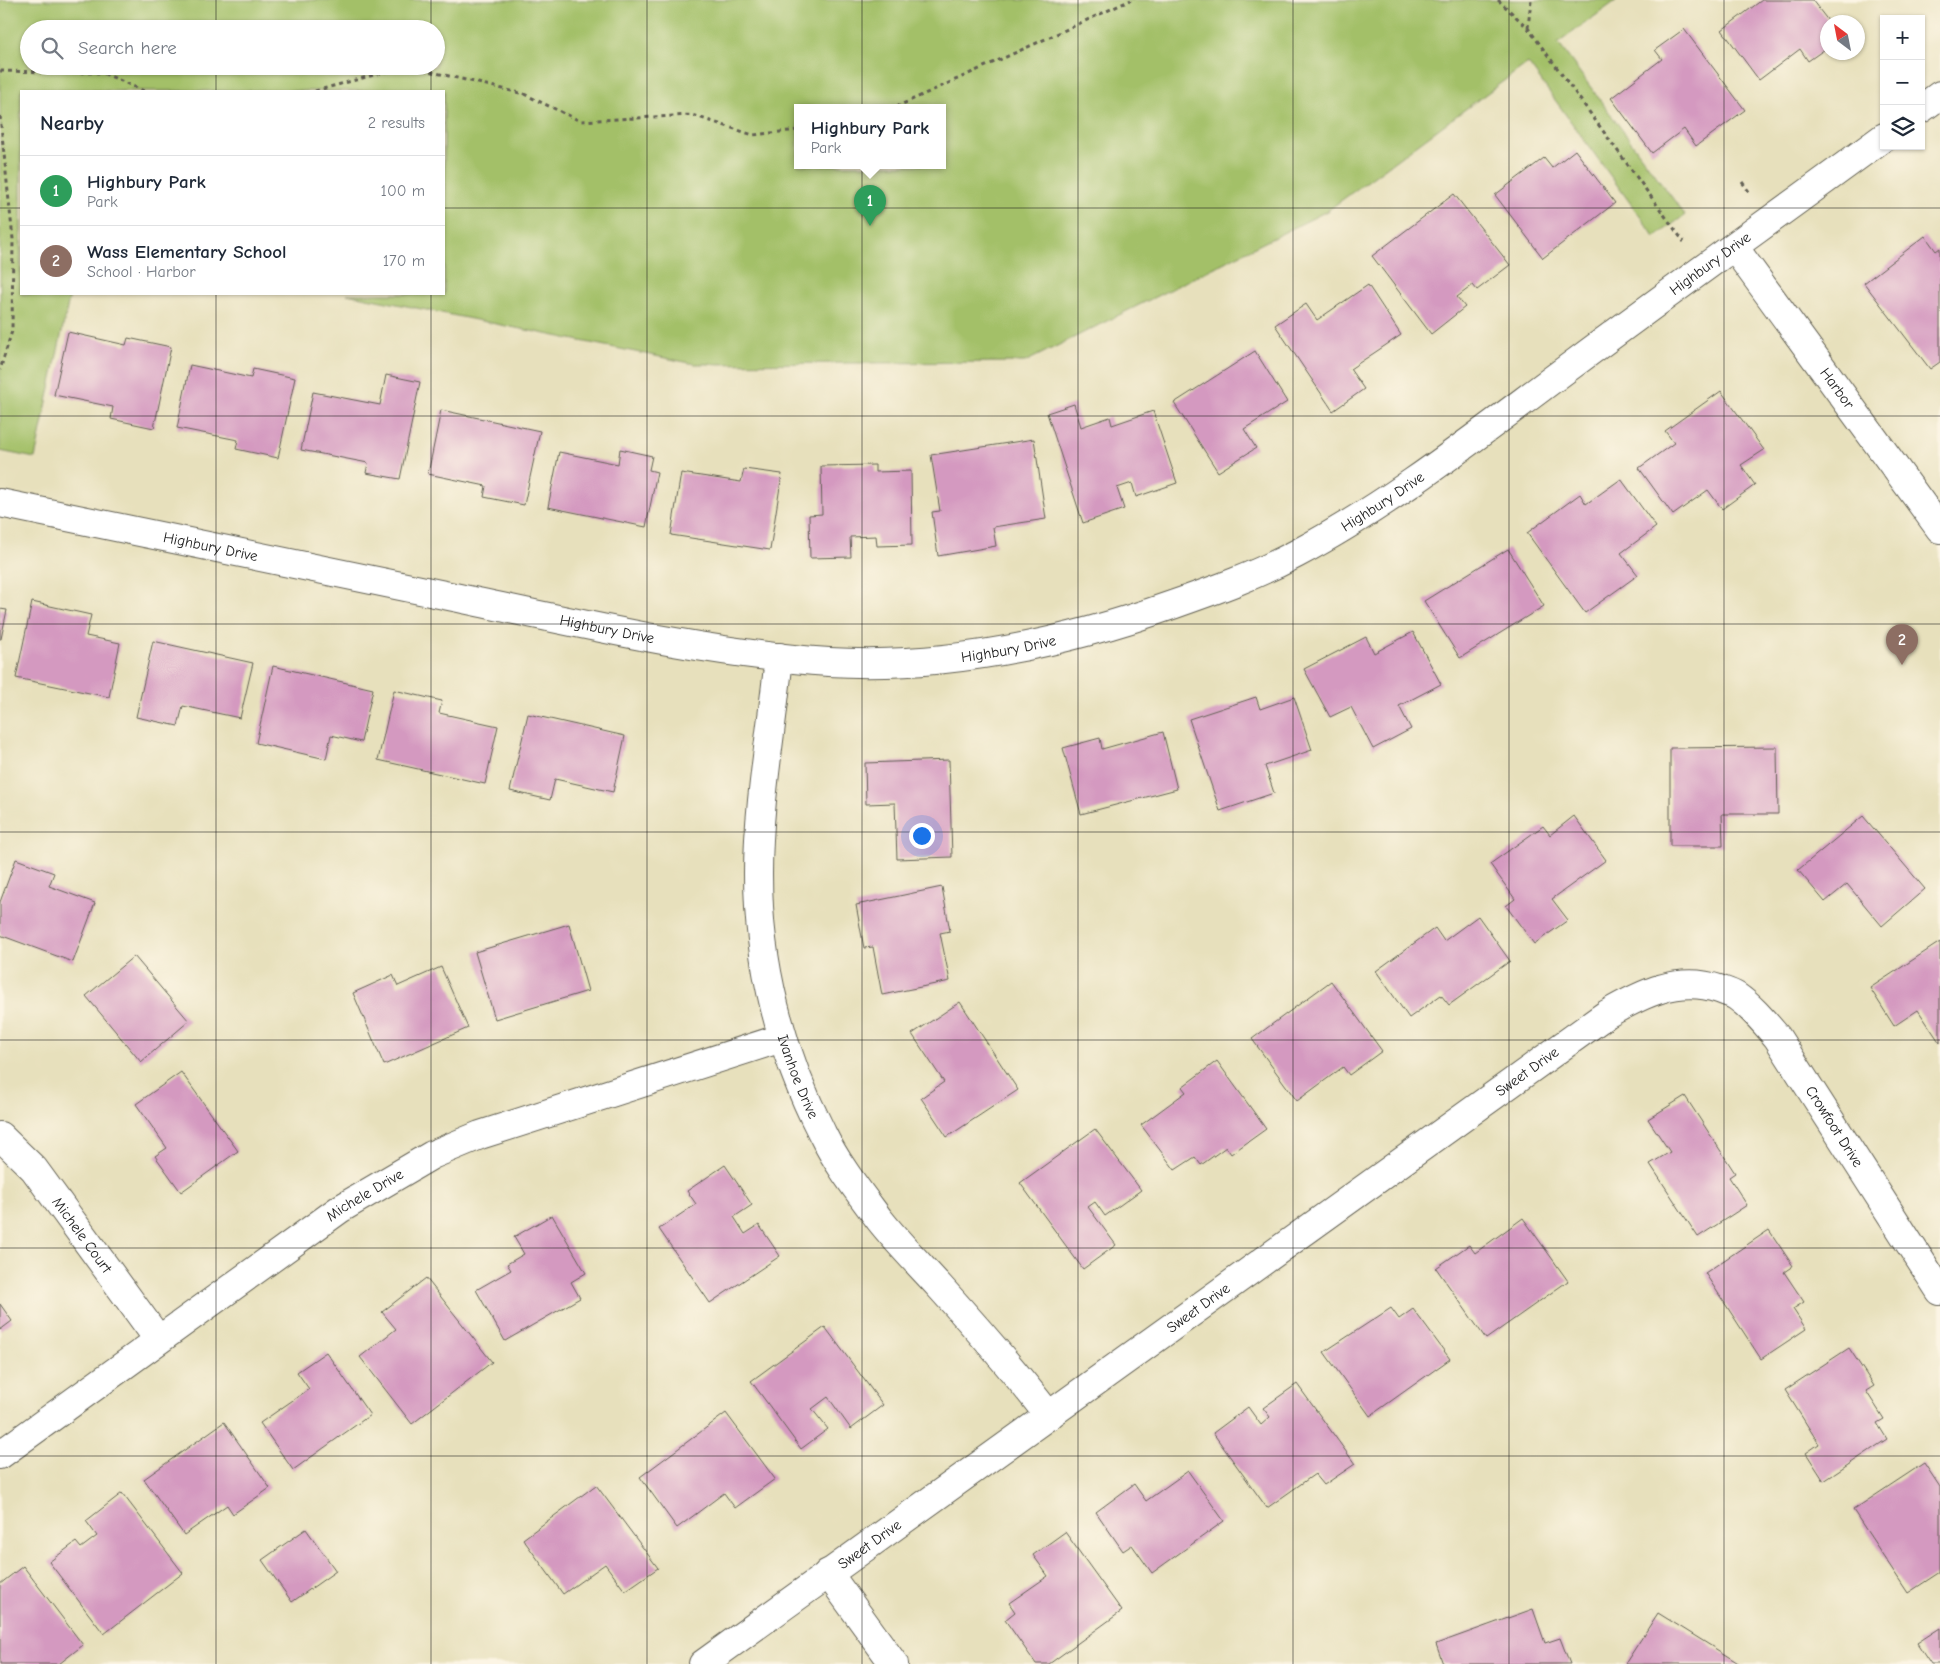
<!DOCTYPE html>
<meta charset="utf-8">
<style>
:root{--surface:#fff;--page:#f6f6f7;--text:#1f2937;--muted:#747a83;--line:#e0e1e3;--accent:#111827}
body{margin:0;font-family:"Comic Neue",sans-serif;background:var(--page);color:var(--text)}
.controls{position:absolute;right:15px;top:15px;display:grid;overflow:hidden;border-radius:0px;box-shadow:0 1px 4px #0004}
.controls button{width:45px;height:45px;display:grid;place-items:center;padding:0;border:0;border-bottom:1px solid var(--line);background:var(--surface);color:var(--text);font:25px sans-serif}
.compass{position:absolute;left:1820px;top:15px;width:45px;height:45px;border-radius:50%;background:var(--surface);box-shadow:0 1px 4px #0004;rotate:328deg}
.you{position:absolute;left:921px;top:835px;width:18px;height:18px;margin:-12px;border:4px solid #fff;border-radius:50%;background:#1a73e8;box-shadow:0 0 0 8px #1a73e833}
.badge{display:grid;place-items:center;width:32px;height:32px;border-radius:50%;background:var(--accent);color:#fff;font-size:16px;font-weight:700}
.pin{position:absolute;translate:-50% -41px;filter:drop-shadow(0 1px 2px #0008)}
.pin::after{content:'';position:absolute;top:26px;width:18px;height:15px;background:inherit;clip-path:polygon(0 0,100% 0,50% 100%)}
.popup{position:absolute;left:794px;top:104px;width:152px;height:65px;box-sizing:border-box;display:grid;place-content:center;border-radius:0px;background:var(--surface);filter:drop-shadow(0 1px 4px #0005);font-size:16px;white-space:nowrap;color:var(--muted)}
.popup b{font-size:19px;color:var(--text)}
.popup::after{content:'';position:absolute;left:50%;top:100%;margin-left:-10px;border:10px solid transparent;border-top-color:var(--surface)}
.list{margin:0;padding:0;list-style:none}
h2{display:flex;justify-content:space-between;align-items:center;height:65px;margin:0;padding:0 20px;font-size:21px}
h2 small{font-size:16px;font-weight:400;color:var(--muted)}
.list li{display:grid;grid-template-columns:32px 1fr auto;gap:15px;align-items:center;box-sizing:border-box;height:70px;padding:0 20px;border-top:1px solid var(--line)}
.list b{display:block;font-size:19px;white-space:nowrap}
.list p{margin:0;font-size:16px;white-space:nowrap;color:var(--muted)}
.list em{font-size:16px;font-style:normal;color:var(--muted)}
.icon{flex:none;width:28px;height:28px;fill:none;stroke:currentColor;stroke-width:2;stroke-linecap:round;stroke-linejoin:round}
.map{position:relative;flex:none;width:1940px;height:1664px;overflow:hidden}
.search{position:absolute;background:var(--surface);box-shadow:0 1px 4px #0004;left:20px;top:20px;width:425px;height:55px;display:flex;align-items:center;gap:12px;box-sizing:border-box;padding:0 18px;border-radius:28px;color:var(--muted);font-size:19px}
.panel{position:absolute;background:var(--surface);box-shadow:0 1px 4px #0004;left:20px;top:90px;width:425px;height:205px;border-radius:0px}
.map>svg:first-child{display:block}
</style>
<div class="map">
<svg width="1940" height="1664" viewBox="0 0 1940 1664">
<rect width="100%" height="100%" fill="#fcf5e5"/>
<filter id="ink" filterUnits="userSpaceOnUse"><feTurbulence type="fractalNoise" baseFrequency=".02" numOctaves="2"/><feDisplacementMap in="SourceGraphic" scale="10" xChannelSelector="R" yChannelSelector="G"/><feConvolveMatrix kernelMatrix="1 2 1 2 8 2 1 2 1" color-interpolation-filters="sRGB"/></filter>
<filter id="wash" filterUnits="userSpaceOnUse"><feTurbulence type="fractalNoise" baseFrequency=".0096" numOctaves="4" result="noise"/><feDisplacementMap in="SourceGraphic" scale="20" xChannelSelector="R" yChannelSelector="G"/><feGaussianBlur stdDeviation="1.12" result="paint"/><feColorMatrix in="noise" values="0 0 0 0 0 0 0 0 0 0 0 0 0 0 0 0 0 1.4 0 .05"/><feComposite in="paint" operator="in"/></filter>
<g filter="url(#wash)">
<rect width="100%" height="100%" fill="#e7e0bc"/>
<path fill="#a3c067" stroke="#606e42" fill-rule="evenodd" d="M0,0H1617L1558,43L1685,215L1655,237L1528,63L1327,211L1025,362L695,364L347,294H444V91H21V294H70L35,458L0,451ZM29,29H436V66H29ZM798,107H942V165H798Z"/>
<g id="blocks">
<path fill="#d499c0" d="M1762,0H1812L1829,22L1828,47L1808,61L1800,49L1759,80L1722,30Z
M1684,29L1745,110L1696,146L1684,129L1652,153L1611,98L1662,59L1655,50Z
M1575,150L1615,203L1543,258L1495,195L1544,158L1552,168Z
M1454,194L1510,265L1477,290L1473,285L1457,297L1465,307L1431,334L1372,256Z
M1925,236L1936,251L1940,248V362L1930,369L1864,283Z
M1368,285L1401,335L1350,369L1364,389L1333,411L1275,325L1306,304L1317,320Z
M68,332L126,345L128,338L171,347L154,428L111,419L113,407L54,395Z
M1255,351L1287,402L1244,429L1256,448L1218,472L1174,403Z
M190,365L251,378L253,369L295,378L278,458L236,449L238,440L177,428Z
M386,375L420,382L400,479L366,473L368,463L301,450L313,392L380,405Z
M1721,391L1764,450L1741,465L1755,485L1722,509L1708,490L1673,515L1639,468L1674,443L1665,431Z
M1074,404L1081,427L1110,417L1112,425L1153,411L1177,483L1136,497L1132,483L1117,488L1124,509L1083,523L1047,413Z
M441,410L540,431L524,505L484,497L486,486L428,474Z
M1034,439L1046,519L993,527L996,546L938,556L932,512L940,511L931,455Z
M620,449L652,456L649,470L657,472L646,527L548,507L559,452L618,464Z
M875,465V472L911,471L912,545L877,546L876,536L850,537L851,557L810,558L809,515L822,514L821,466Z
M744,469L782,474L770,550L671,535L681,473L741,482Z
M1621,479L1656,527L1621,553L1638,575L1585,613L1527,533L1580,494L1586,504Z
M1508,549L1544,606L1460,658L1424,601Z
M32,602L91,615L86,636L120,643L109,697L16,678Z
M0,609L7,610L1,639H0Z
M1413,632L1441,684L1399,706L1411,729L1373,749L1351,707L1330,717L1304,669L1366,637L1374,653Z
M153,641L253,663L240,718L183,706L178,726L136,717Z
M273,666L373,689L361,742L331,735L326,759L256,743Z
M394,690L442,701L439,713L498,726L485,784L378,760Z
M1256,697L1260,709L1294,697L1312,750L1265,766L1274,793L1220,811L1189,719Z
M528,714L625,736L613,792L555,779L550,800L510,791Z
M1163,732L1177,789L1081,814L1063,748L1100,738L1102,749Z
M1777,747L1778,814H1722L1723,846H1670V748Z
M949,760L952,857L897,859L895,803L866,804L865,763Z
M1574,816L1606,860L1552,899L1568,920L1534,944L1506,906L1515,899L1490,864L1543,826L1550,835Z
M1863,816L1925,889L1882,926L1847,884L1825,902L1798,870Z
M16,859L54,873L49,886L95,903L73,962L0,935V902Z
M942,887L950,931L940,933L950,981L882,995L873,947L864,948L856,905Z
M1478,916L1510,961L1449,1005L1441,995L1409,1018L1376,971L1435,928L1444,941Z
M569,924L588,991L495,1019L475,952Z
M1940,942V1043L1918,1010L1894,1026L1870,988Z
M134,956L189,1021L141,1062L86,996Z
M441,967L468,1028L384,1065L353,993L393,975L398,986Z
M1331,981L1382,1051L1349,1075L1343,1067L1297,1101L1252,1039Z
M960,1002L1018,1090L947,1137L921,1098L944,1082L912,1034Z
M1217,1061L1266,1129L1231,1154L1226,1147L1201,1165L1195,1157L1175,1170L1141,1125L1186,1092L1182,1087Z
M181,1072L238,1151L181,1192L155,1156L167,1148L136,1104Z
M1685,1096L1735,1173L1729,1177L1747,1205L1698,1237L1650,1164L1670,1152L1648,1119Z
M1095,1129L1141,1190L1105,1216L1095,1202L1088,1207L1116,1245L1083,1269L1020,1183Z
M725,1165L752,1205L734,1217L745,1234L759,1225L780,1256L710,1303L659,1229L696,1204L687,1191Z
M552,1215L586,1273L571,1282L580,1298L505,1341L476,1290L511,1270L507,1264L524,1254L514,1237Z
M1523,1218L1568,1281L1486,1339L1436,1268L1469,1245L1475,1253Z
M1769,1230L1793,1266L1784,1272L1804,1302L1793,1309L1806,1329L1761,1359L1705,1273Z
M426,1278L492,1362L412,1424L360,1357L396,1329L382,1312Z
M0,1304L12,1321L0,1330Z
M1391,1308L1399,1319L1413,1309L1450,1359L1370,1416L1324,1352Z
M825,1327L883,1405L851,1429L828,1397L812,1409L828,1429L801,1449L751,1381Z
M1849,1348L1874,1386L1866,1391L1884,1419L1877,1423L1887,1439L1824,1481L1806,1453L1819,1444L1785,1390Z
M326,1352L370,1415L293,1470L260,1423L309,1389L297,1372Z
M1297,1384L1355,1464L1324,1485L1315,1474L1267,1508L1213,1433L1248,1407L1261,1425L1270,1417L1263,1408Z
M726,1413L775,1479L735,1508L724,1493L677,1528L640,1477Z
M224,1422L270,1488L233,1514L227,1505L184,1535L144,1479Z
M1924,1463L1940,1487V1572L1908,1593L1853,1510Z
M1188,1471L1224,1521L1152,1573L1132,1545L1123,1551L1096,1512L1134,1484L1146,1501Z
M596,1485L658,1568L625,1591L605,1564L563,1594L523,1539Z
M122,1493L183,1573L104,1634L49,1562L76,1542L81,1548L97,1536L86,1521Z
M306,1529L336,1571L292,1602L262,1560Z
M1065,1532L1122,1611L1049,1664H1036L1005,1620L1015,1612L1009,1603L1048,1576L1033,1555Z
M23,1566L83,1645L59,1664H0V1584Z
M1533,1609L1545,1643L1560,1638L1570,1664H1443L1436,1644Z
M1658,1613L1740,1664H1625Z
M1940,1628V1664H1931L1917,1643Z"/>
</g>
</g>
<g filter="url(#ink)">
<use href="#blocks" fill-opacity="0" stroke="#636154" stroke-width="1"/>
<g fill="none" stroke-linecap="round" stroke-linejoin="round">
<defs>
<g id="minor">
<path d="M1921,109L1940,95"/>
<path id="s1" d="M1734,247L1940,529"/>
<path id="s2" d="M0,503C151,534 303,566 454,597C578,623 703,653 829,662C947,669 1062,644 1172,605C1215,590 1257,575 1296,554C1396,501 1485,429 1576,362C1678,286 1782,212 1884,137"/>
<path id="s3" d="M779,657C772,729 758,802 758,874C758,964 781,1053 822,1133C837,1164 859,1192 879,1219C897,1242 919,1264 939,1286C977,1328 1014,1370 1049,1416"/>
<path id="s4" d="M0,1136L34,1169L158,1339"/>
<path id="s5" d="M0,1455L340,1209L432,1155L480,1135L782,1038"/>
<path d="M828,1573L894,1664"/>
<path id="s6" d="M703,1664L1607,1014C1642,994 1678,975 1719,989C1724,991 1731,993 1736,996C1752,1007 1764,1022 1777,1037L1940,1291"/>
</g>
</defs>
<use href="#minor" stroke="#636154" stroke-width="30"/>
<path stroke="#636154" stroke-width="3" stroke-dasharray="4 4" stroke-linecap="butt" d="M1498,0L1528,28L1684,242
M1528,28L1531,0
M407,66L524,94L580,121L692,115L753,135L798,130
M0,71L103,73L144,91
M315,91L407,66
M896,107L1131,0
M0,116L13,239L12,331L0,370
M1742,182L1750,193"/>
<use href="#minor" stroke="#fff" stroke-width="28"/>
</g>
</g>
<path fill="none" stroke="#1c1c1c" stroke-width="1" stroke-opacity="0.55" d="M216,0V29M431,0V29M647,0V1664M862,0V1664M1078,0V1664M1293,0V1664M1509,0V1664M1724,0V1664M216,66V91M431,66V91M0,208H21M444,208H1940M216,294V1664M431,294V1664M0,416H1940M0,624H1940M0,832H1940M0,1040H1940M0,1248H1940M0,1456H1940"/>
<g text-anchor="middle" stroke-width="5" stroke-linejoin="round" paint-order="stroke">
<g font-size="15" fill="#1c1c1c" stroke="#fcf5e5">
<text dy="5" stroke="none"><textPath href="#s2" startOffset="1835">Highbury Drive</textPath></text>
<text dy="5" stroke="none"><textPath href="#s1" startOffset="175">Harbor</textPath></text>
<text dy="5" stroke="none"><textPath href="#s2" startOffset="1430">Highbury Drive</textPath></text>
<text dy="5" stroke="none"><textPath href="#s2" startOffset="215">Highbury Drive</textPath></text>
<text dy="5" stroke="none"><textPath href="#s2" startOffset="620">Highbury Drive</textPath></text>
<text dy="5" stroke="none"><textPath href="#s2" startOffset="1025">Highbury Drive</textPath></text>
<text dy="5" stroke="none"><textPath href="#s6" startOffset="1015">Sweet Drive</textPath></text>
<text dy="5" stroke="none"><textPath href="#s3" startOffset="426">Ivanhoe Drive</textPath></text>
<text dy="5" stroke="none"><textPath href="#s6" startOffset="1415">Crowfoot Drive</textPath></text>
<text dy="5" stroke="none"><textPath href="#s5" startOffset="448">Michele Drive</textPath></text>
<text dy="5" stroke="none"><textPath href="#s4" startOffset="129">Michele Court</textPath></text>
<text dy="5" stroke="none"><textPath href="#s6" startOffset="610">Sweet Drive</textPath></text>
<text dy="5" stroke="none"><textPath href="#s6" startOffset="205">Sweet Drive</textPath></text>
</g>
</g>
</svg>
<div class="controls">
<button>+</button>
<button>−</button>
<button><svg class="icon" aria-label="layers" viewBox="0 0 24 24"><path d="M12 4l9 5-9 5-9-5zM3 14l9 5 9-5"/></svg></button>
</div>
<svg class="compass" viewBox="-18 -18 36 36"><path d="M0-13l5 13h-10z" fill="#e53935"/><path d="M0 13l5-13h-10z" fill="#747a83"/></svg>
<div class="you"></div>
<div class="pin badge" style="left:870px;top:226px;background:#2e9e5b">1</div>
<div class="popup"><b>Highbury Park</b>Park</div>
<div class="pin badge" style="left:1902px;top:665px;background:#8d6e63">2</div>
<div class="search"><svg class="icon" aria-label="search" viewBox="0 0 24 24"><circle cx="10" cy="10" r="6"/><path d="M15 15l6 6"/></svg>Search here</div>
<section class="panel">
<h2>Nearby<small>2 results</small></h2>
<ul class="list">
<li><span class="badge" style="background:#2e9e5b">1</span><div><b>Highbury Park</b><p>Park</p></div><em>100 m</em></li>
<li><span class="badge" style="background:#8d6e63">2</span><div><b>Wass Elementary School</b><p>School · Harbor</p></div><em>170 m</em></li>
</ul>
</section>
</div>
